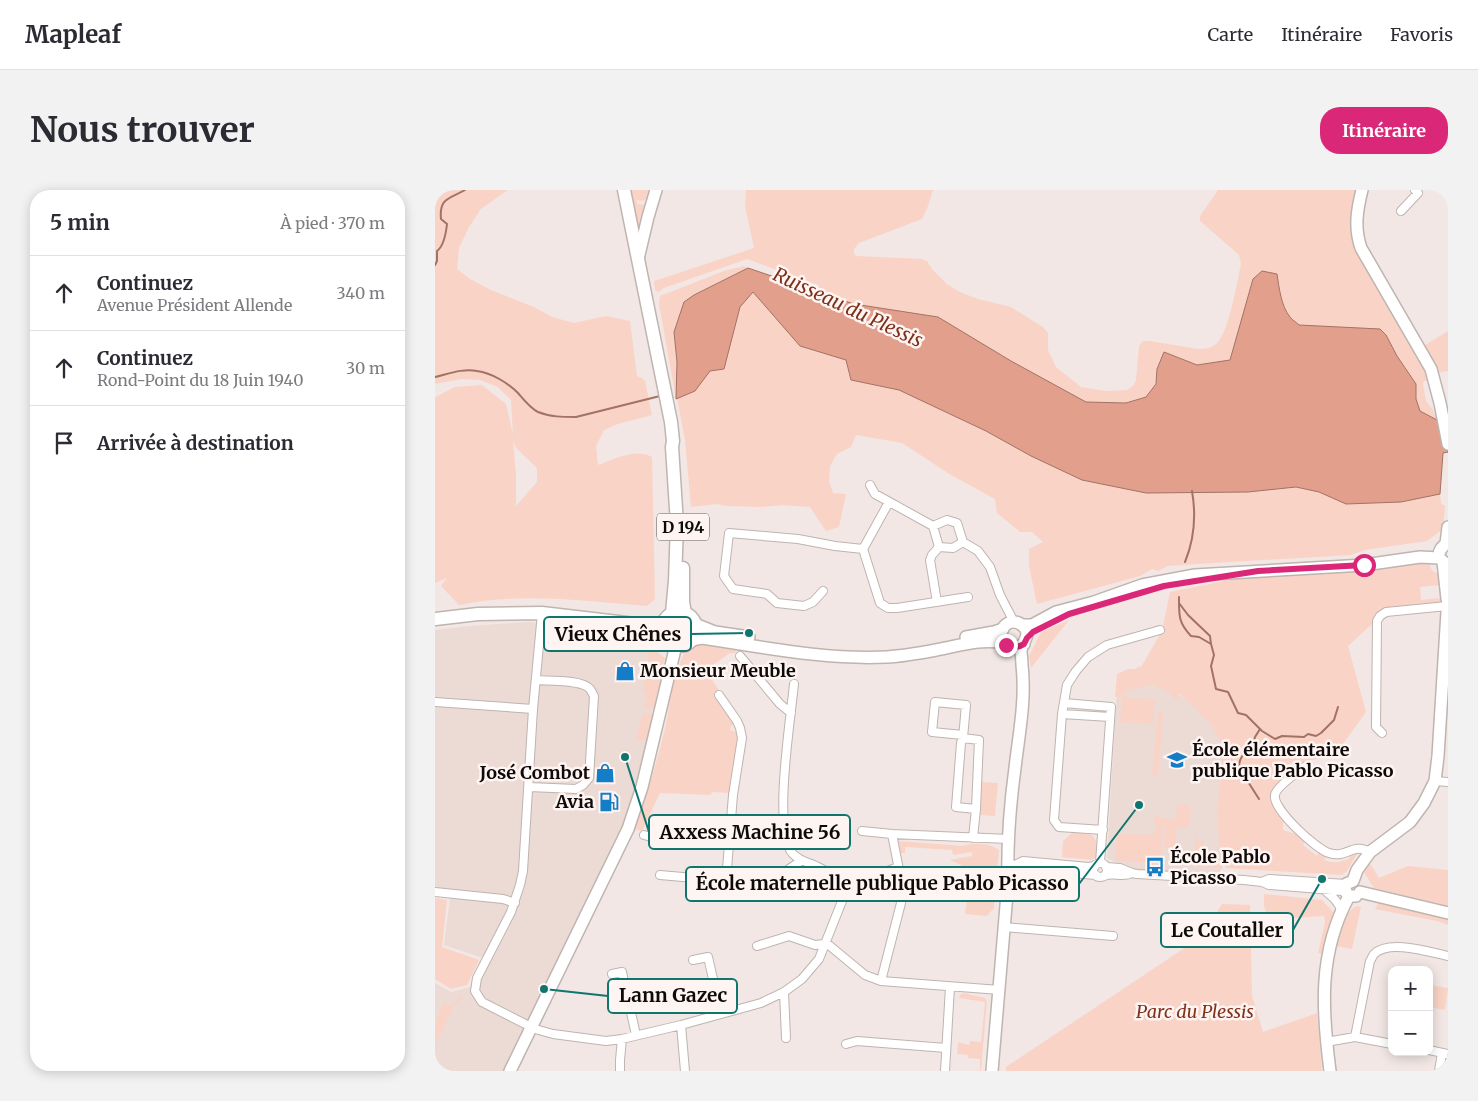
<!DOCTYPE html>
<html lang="fr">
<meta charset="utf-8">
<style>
:root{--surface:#fff;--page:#f2f2f3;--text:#2b2b33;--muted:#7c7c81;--line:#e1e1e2;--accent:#db2777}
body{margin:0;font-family:Merriweather,serif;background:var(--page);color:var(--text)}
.controls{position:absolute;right:15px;bottom:15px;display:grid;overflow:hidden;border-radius:10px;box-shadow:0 2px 12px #0003}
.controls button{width:45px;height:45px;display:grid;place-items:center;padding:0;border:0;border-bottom:1px solid var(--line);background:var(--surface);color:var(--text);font:25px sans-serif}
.stop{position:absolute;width:15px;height:15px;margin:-11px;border:4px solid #db2777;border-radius:50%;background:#fff}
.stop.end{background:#db2777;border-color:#fff;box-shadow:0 1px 5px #0008}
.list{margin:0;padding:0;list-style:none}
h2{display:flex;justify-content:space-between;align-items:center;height:65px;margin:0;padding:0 20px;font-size:21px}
h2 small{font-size:16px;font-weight:400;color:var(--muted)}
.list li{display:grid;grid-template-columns:32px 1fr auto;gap:15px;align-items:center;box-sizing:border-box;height:75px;padding:0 20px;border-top:1px solid var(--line)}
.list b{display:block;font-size:19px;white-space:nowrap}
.list p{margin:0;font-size:16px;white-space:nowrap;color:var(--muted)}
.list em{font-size:16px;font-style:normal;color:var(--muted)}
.icon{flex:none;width:28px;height:28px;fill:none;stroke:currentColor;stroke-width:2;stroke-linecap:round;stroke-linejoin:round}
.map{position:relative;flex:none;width:1013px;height:881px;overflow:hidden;border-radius:20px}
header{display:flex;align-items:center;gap:30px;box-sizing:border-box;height:70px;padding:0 25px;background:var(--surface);border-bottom:1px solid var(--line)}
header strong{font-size:24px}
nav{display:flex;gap:28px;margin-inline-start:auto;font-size:18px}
.intro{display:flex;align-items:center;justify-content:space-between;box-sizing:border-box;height:120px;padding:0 30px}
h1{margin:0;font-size:35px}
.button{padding:12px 22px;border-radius:20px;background:var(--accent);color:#fff;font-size:18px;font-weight:700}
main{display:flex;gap:30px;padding:0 30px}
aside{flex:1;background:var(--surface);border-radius:20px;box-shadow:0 2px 12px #0003}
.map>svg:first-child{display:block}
</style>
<header>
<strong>Mapleaf</strong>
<nav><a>Carte</a><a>Itinéraire</a><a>Favoris</a></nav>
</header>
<div class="intro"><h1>Nous trouver</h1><a class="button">Itinéraire</a></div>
<main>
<aside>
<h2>5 min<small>À pied · 370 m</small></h2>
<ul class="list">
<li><svg class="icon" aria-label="ahead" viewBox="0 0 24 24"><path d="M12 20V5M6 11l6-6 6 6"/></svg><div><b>Continuez</b><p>Avenue Président Allende</p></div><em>340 m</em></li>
<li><svg class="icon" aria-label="ahead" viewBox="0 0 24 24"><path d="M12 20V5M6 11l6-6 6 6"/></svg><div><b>Continuez</b><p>Rond-Point du 18 Juin 1940</p></div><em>30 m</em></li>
<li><svg class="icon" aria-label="arrive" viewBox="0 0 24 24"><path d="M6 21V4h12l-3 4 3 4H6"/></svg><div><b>Arrivée à destination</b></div></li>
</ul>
</aside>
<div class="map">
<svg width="1013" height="881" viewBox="0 0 1013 881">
<rect width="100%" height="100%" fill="#f2e7e4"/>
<path fill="#ecdad4" d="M94,432L127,435L208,449L228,469L204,587L182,650L95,825L70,881H0V793L16,802L35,797L48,768L9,755L15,708L0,706V440L34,436Z
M705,476L717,495L742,503L775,527L792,555L790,670L783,688L702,684L672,668L681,513L684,490L687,485Z"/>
<path fill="#fad3c7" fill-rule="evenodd" d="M0,0H73L46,19L34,37L24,58L22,79L35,89L56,100L99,117L117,127L139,133L171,126L195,131L202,186L207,188L210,191L217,225L183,234L169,240L161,256L163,275C181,269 199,258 217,267L220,409L212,416C150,411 86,402 24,415L6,396L12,388L0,393V207L20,197L47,195L71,214L78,245L76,210L63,197L45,190L27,189L0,194ZM78,250L81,258L102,278V292L81,316V285Z
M195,0H219L214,8L208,11L202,10V14L213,15L205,51Z
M311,0H498L493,16L487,29L424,53L419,59V64L422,66L486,69L492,71L497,79L512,94L525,102L543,109L576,117L608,137L613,143V160L621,177L646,197L670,201L692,200L698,196L701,190L704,156L708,151H715L763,159C770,159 777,158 782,153C794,141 802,92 806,74L804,65L765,31V26L783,0H921L918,13L917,40L916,41L918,49L988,176L995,191H989L988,194L991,211L998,220L999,224L1002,227V230L985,221L981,209V194L962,166L951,145L945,140L864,135C861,132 857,130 855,127C846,115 844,97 842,84L827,81L795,170L762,175L729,162L722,179L721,194L711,207L691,213L651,212L576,171L503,127L419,114L387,104L383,95L312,69L229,98L223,102L220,100L219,91L319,58L310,16Z
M309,76L313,78L259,105L249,112L239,142L242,172L241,209L224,114L225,106L289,81Z
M317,101L365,156L411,170L416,190L464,200L551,241L596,266L783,301L813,302L861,297L884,302L911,314L966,312L1005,304L1006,314L1010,316L1008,339L992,351L930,360L916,365L762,374L733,376L723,381L717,379L705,386L602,414L594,376V359L608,352L597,342H585L562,323L560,309L516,285L467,253L421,245L416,257L402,264L395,276L394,291L398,303L411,304L404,337L391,341L375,317L348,315L326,317L292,316L282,314L256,317L250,250L242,208L260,201L275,181L299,142L305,117Z
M1013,141V181L1002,183L987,157Z
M994,372C995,380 998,382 1005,384V395L985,397L986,410L1006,408V412L953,419L940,425L937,434L913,456L931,522L905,558L897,564L871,572L860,571L856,573L850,583L851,588L839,600L848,629V640L861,644L871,650L868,655L882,666L885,661L892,665L889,670C898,674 905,672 914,669V663L921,662L922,664L912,681L907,685L791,678L785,666L782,621L789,556L776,534L745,504V513L734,503L718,495L692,500L688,507L720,510L718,534L685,532L687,507H680L682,484L693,479H703L706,477L727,441L735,402L804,388L940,379Z
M634,430L596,478L594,466L606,442Z
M124,432L177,439V443L189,444L190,443L210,447L221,461L230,468L221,517L216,519L209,517L212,505L208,502L214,464L205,453L175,450L173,461L170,460L171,443L135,438L134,450L117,448V444H112C112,436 118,435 124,432Z
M264,452L302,458L300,463H295L271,480L285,502L300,533L296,536L295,540L299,541L303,544L294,603L277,602L276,605L225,603L207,641L198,639C211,608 221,575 229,543C235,519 237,485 249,464C252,458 257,455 264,452Z
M723,521L728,522L723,586H717Z
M210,523L219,525L213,551L201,550L207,525Z
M547,592L563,593L560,626L545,625Z
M743,614L751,615L756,618L754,636L741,639L740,662L729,657L730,633L728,634L726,665L723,667L720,674L680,670L682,644L718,645L722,638L718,626L740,629Z
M638,642L657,645C663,652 662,658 662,667L657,670L627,667L628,651Z
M761,645L763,646V651H769L768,663L780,664L782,671L788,679L763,676L759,673Z
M464,651L528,656C540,652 554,653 564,660L559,718L552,726L530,724L534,696H529L530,683H529L528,676L515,670L537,666V662L518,665L517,660L470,657V663H465L463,659Z
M934,672L944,688L973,676L1013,680V716L939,698L928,681Z
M829,704L887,710L900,724L889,764L883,763L890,732L889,726L843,729L833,728L829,716Z
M0,708L12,710L7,757L44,770L32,795L16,799L0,789Z
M944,712L1013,728V735L1002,731L940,719Z
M787,714L815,715L817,806L828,842L882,823L887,881H571V877L766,747Z
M922,716L926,717L917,759L901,756C905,743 908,722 922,716Z
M994,795L1013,798L1010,820L994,817Z
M528,803L550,808L552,812L546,881H545V869L533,868V865L522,864L523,852L534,855L535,851L546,852L550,812L524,808L525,805Z
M26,805L28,807L19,816L0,855V832L9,813L16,816Z"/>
<path fill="#e19f8c" stroke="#a27265" d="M313,78L419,114L503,127L576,171L651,212L691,213L711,207L721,194L722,179L729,162L762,175L795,170L818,89L827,81L842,84C844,97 846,116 855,127C857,130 861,132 864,135L945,139L951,145L962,166L981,194V209L985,221L1002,230L1003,232H1007L1013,226V262L1008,263L1005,304L966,312L911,314L884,302L861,297L813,302L711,303L647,290L596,266L551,241L464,200L416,190L411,170L365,156L318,102L305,117L289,179L275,181L260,201L241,209L242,172L239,142L249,112L259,105Z"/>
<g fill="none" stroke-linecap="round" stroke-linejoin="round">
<path stroke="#a27265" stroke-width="2" d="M0,75L2,71V61C9,56 11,43 12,34L6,29C4,8 14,9 30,0
M0,187C13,184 28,178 42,181C57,183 73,193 83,203C89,210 95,218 103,222C115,227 128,227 141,227L225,206
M750,372C759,350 761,324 757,301
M744,407C744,425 743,432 756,446L764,447L776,454L779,465L776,476L781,499L793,502L803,523L811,525L827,541L840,549L847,546L869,547L873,544L881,546L886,543L899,530L903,517
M744,413L753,425L775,446L776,454
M824,609L810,587L806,585C800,569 810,563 819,551L820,547L825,539"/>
<defs>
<path id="street" d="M966,21L983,3L980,0
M435,295L440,304L498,336
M528,352L518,358L504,357L498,336L512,330L522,333L528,352L543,361L555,377L565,405L579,432
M428,359L445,413L453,418H462L533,407
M428,359L454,312
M388,401L378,412L369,416L342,413L332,404L298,399L289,386L294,343L363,349L400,356L428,359
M502,412L495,370L497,365L504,357
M107,423L98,519L88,681L85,695L76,722L42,788L40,801L47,812L100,839L118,844L171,851L187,849L246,835L326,813L349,802L367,789L384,769L413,696L463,677
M305,466L345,514L356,523
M359,494C356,527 337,642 358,664C365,671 372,672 381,676C393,682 403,687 413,696
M284,505L302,531L305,538L307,548L298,605L291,691
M0,512L98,519
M629,513L676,517L665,673
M627,524L675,527
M947,543L941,537L942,431L945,426L951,422L1012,416
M528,545L497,542L500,512L531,515L528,548
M528,548L544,550L541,619L521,617L526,553Z
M871,576C864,581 841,597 840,605C837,619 881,659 894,663C912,669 917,652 935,662
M1000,591L1013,592
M94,597L141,599L148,595L154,588L159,506C158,505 156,500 155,499C147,489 114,491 101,490
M668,640L624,637L619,630L627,524L632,495L641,481L653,467L672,455L725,440
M427,641L457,644L574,649
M209,645L216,647L293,655
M538,648L541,619
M658 680a7 7 0 1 1 14 0a7 7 0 1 1-14 0Z
M573,674L580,675L588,671L653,677L660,676
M580,675L587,679L661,685
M671,677L685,678L697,683L702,684L809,690L827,692L834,695L910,701
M225,685L305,692L351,681L366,671
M669,686C678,682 688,688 697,683
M827,692L834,689L911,694
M888,699C897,706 904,712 907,722
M0,702L68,709L80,713
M569,737L678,746
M322,756L354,746L380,755L390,754L395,756L430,785L446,791L565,800
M258,770L273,767L286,824
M177,784L187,782L201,845
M446,791L466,713V690L457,644
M349,802L351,848
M246,835L250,881
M920,847L935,771C936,770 938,765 939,764C954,749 994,762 1013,766
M891,852L920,847L957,854
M411,854L422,851L511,858
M994,860L1013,864
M185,881V870L187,849
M510,881L515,797
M1004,881L1007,863"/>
<path id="secondary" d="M927,0C922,20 919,38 926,58L996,179L1005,213L1013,254
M203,69L213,27L221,0
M1011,354L1013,337
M1008,372L1012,409
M1009,372L1004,368C1003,361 1007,356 1013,353
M260,434L280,442L314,447
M587,435H597L621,422L659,412L707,395L760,385L929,375L985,367L1004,368
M531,447L559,442L568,439
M256,450L267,448C328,457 390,470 452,467C469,466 485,463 501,460C523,456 546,448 569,453
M918,691L922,680L935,662L975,632L989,613L1000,591L1003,566L1013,406
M918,691L911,694L910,701L914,706H921
M925,702L1013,723
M75,881L193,639L207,597L241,455
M557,881L573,692C572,654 575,615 580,578C584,543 591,510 587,475C587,470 586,465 586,460C588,451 597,444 588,436C575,424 558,441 571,455L581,458L589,454
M895,881C887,820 883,763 914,706"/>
<path id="primary" d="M189,0L236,232L238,251L237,257L242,334L240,391L237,423
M248,378V412L250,423
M227 439a17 17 0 1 1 34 0a17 17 0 1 1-34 0Z
M0,429L43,424L107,423L217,436L227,439"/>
</defs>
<use href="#street" stroke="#beb4b0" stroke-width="10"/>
<use href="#secondary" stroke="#beb4b0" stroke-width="14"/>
<use href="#primary" stroke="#beb4b0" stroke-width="15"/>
<use href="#street" stroke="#fff" stroke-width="8"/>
<use href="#secondary" stroke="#fff" stroke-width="11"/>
<use href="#primary" stroke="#fff" stroke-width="12"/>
</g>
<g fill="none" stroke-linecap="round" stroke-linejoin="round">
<path stroke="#db2777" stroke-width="6" d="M571,455L577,458L585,456L589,454L592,448L598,442L634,424L729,396L823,381L929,375"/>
</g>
<defs>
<symbol id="shop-bare" viewBox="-9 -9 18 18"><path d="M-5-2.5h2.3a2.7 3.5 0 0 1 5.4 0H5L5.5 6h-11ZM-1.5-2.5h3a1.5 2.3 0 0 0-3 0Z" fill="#147dc8" stroke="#fef5f3" stroke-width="2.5" paint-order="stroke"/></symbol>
<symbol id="school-bare" viewBox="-9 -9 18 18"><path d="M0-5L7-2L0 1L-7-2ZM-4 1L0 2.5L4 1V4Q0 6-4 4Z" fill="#147dc8" stroke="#fef5f3" stroke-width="2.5" paint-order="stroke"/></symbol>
<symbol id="fuel-bare" viewBox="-9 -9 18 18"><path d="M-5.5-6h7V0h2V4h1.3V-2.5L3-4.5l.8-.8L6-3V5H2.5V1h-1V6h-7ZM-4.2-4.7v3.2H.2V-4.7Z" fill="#147dc8" stroke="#fef5f3" stroke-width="2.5" paint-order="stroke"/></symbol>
<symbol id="bus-bare" viewBox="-9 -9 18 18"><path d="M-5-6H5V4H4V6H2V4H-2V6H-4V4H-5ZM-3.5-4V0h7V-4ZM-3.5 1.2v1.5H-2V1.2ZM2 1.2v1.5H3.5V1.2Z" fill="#147dc8" stroke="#fef5f3" stroke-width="2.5" paint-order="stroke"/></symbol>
</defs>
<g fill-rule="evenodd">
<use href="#shop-bare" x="176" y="467" width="28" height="28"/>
<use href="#school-bare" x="728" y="556" width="28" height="28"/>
<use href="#shop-bare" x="156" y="569" width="28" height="28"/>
<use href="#fuel-bare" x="160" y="598" width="28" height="28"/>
<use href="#bus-bare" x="706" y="663" width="28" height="28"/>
</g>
<g text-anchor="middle" stroke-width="5" stroke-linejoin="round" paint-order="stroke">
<rect fill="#fef5f3" stroke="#56504f" stroke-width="1" x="222" y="323.5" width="52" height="27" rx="4"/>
<g font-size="16" font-weight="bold" fill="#0e0a09">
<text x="248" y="343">D 194</text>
</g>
<g font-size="18" font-weight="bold" fill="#0e0a09" stroke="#fef5f3" text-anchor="start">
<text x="205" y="487">Monsieur Meuble</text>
<text x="757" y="566">École élémentaire<tspan x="757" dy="21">publique Pablo Picasso</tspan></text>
<text x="155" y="589" text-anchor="end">José Combot</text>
<text x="159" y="618" text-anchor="end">Avia</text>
<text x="735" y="673">École Pablo<tspan x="735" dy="21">Picasso</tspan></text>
</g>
<g font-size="18" font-style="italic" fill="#80321b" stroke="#fef5f3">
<text x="760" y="828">Parc du Plessis</text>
</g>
<g font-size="19" font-style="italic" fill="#7c2f18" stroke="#fef5f3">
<text transform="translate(413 117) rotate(25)" y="7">Ruisseau du Plessis</text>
</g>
</g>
<path fill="none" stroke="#0f766e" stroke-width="2" d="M314 443L256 444M190 567L214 642M704 615L644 694M887 689L858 740M109 799L173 806"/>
<g fill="#0f766e" stroke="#fef5f3" stroke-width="2">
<circle cx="314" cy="443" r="5"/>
<circle cx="190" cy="567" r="5"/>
<circle cx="704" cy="615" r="5"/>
<circle cx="887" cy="689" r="5"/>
<circle cx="109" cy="799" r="5"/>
</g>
<g fill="#fef5f3" stroke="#0f766e" stroke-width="2">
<rect x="109" y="427" width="147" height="34" rx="5"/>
<rect x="214" y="625" width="201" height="34" rx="5"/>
<rect x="251" y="677" width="393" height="34" rx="5"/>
<rect x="726" y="723" width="132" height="34" rx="5"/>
<rect x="173" y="789" width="129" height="34" rx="5"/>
</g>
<g font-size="19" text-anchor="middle" font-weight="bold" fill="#0e0a09">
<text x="183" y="451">Vieux Chênes</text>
<text x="315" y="649">Axxess Machine 56</text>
<text x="447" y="700">École maternelle publique Pablo Picasso</text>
<text x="792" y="747">Le Coutaller</text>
<text x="238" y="812">Lann Gazec</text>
</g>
</svg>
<div class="controls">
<button>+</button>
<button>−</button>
</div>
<div class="stop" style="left:929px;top:375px"></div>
<div class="stop end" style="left:571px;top:455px"></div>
</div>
</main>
